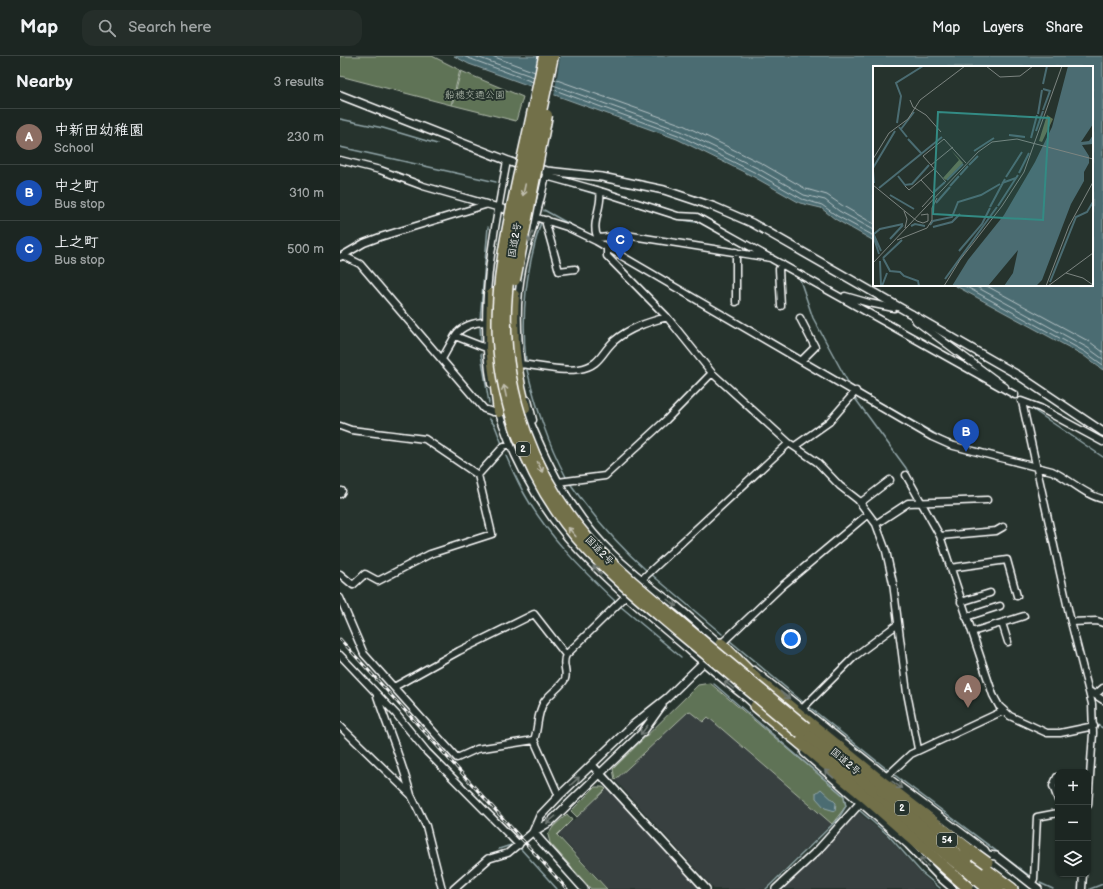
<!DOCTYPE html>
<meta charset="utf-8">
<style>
:root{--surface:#1c2622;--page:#252e2a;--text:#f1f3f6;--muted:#a0a5a5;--line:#3a4340;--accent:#ff9aa2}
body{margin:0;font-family:"Balsamiq Sans","Klee One",sans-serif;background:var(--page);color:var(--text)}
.controls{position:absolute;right:12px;bottom:12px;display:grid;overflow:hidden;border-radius:8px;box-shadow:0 1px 3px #0004}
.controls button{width:36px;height:36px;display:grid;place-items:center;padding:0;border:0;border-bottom:1px solid var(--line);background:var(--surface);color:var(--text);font:20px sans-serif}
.you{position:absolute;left:451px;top:583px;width:14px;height:14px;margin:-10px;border:3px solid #fff;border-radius:50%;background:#1a73e8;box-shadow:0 0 0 6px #1a73e833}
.badge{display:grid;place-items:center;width:26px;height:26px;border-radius:50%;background:var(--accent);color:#fff;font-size:13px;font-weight:700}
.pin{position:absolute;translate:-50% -33px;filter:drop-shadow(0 1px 2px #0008)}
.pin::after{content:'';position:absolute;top:21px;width:14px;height:12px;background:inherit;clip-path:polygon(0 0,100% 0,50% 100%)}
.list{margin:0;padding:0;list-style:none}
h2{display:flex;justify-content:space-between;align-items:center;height:52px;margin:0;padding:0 16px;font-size:17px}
h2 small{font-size:13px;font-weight:400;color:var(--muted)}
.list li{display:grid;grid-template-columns:26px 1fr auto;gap:12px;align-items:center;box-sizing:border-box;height:56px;padding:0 16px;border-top:1px solid var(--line)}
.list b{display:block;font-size:15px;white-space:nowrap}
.list p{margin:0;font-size:13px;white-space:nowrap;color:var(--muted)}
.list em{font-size:13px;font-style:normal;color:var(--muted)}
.icon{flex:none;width:22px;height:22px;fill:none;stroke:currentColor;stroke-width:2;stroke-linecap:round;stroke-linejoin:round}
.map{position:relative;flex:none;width:763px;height:833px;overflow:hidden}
header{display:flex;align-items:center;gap:24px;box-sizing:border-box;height:56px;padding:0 20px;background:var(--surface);border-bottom:1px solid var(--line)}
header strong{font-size:19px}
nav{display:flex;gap:22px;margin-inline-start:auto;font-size:14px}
.search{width:280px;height:36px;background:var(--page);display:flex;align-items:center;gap:10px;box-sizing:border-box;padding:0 14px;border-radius:12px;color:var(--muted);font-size:15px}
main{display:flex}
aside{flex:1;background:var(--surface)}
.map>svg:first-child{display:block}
</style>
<header>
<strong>Map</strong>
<div class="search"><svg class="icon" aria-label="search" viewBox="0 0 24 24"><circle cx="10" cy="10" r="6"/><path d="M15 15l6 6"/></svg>Search here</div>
<nav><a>Map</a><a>Layers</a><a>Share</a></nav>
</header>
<main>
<aside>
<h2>Nearby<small>3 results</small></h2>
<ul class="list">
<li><span class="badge" style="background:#8d6e63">A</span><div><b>中新田幼稚園</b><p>School</p></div><em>230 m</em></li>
<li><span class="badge" style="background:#1a4fb4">B</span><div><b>中之町</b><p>Bus stop</p></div><em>310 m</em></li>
<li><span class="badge" style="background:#1a4fb4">C</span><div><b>上之町</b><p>Bus stop</p></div><em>500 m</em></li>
</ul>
</aside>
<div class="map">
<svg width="763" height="833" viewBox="0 0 763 833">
<rect width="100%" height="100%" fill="#26332d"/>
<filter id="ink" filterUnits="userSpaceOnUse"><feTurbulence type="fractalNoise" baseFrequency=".025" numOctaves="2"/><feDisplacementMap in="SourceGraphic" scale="8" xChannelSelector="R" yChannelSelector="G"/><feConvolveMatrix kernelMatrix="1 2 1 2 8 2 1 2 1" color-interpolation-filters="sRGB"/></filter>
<g filter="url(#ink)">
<path fill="#394140" d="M349,655L363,666L368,661L491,768L424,833H374L275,724Z
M268,732L333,804L360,833H268L218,778Z
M517,755L548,781L580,817L598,833H440L495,782Z"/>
<path fill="#5f7356" stroke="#afb9aa" d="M0,0H92L120,14L111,49L0,20Z
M121,15L183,41L176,65L112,49Z
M370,627L504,740L506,750L492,768L368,661L363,666L349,655L275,724L273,713L358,629Z
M255,731H263L266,733L237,761L231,755Z
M227,758L232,764L217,779L267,833H251L210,787L208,779L213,771Z"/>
<path fill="#4b6c72" stroke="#93a7aa" d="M114,0H763V314L743,299L614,229H752V11H534V185L495,163L481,152L460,147L414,121L337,83L129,8Z
M481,733L496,747L495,755L485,752L476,742V737Z"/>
<path fill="#26332d" d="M198,0H220L214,41L190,32Z"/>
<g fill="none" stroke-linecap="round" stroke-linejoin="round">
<path stroke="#b7c4c7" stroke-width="1" d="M123,0L193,26
M134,0L194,21
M152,0L195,16
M214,23L343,69L421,107L466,133L487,139L503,150L534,168
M213,29L341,75L419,113L464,139L485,144L499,155L534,174
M212,33L338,79L416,117L462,143L482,149L497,160L534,180
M623,229L745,296L763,309
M633,229L748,292L763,303
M645,229L750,286L763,296"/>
<path stroke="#93a7aa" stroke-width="1.5" d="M0,63L43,72L97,88
M0,91L156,126
M216,126L255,138
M279,144L337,163L361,167
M204,155V154L242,175
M459,221L473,262L509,328
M140,264L148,171
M140,268L141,288
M412,272L458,299
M141,298L149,347
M186,306C181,255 186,214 201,166
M471,307L604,383L658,398
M187,314C197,353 207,385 226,421
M514,341L566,412L576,431
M689,351L763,401
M149,362L155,370L162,388
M166,400C172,413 178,427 185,439C208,480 242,514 276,546
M700,408L706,410
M229,426C252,459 276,487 306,514
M311,518L382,578
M280,550L341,601
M636,579L657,639
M389,584L464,647
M374,628L504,740
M752,632L756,636
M468,650L548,714
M757,669L763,672
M552,717L691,821
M519,754L548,779L582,817L600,832
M180,792L217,833
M159,793L171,789
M700,827L713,833
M426,833L498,763L506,750L504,742
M750,833L763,828"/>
<defs>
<path id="minor" d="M0,104L40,114L83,130L174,156
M206,120L260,135L338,160L357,161L675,339
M185,158L227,171L256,185L592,381L610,389L712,415C728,422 746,440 763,443
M207,164L206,168L219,215L235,213
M258,182C250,168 263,150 260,135
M256,185L259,182L286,179L431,202
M267,191V200L327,261L372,317L449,387L477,406L500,430L518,444L536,468L546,495L553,527L567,637L578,693
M396,196V246
M4,200L20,208L144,353L153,356H162
M0,201L24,187L40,181L145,149
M505,240L529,247L554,252L556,250
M441,250L439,213L442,208
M572,258L576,265L665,331
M460,262L475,291L462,304
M115,280C121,270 135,266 145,266
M102,303L115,280L146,292
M181,308C200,310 220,316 239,313C260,310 261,297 274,285C289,272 308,266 327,261
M181,309C177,278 176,245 182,214C189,181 200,151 206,118
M151,328C138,254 153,178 167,105
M188,344L193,364
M681,345L700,352L763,386
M682,346L731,566L752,648L753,677L748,749
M183,352H185C206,406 231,458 274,499C294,518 316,535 338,551C353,563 367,577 382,589
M158,354C194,470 263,521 351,596C365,608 380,621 395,633C402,639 412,645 417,653
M0,370L11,374L85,383L138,419L164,390L170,388
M455,390L489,366L516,335
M566,419L600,480L653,639L659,650L670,660L707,677H720L754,670
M218,426L265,420L326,364L372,317
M0,438L2,435
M520,447L550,424
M536,468L568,447L647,444
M600,480L656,475L663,471
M610,512L667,504L677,540
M0,518L13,529L25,518L38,525L90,498L152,478L138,419
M299,526L449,387
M0,542L24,598L117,702L137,693L194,684C199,670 196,660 204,646C209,638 222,630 225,623C228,615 221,608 226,599L287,539
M621,546L650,537
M626,561L660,550
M731,566L757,565L763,567
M662,567L668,586
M632,576L684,560
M381,588L442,530L528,458
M0,599L56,658L87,696L179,789
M414,614L546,720L645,794L648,799
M54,631L119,595L194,558L226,599
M749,635L763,644
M756,638L763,632
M37,640C48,673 62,705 71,739
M462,653L515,600L558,568
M0,670L71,739L86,770L102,833
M194,684L219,740
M464,697L568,789L598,820L613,833
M717,721L713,730L718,744
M544,723L571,698L663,655
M148,803L168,797L193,776
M691,828L694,823L697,761L718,757
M742,833L743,818"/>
<path id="tertiary" d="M0,39L176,108L207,115L262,121L324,134L375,151L412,167L678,319L763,376
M252,709L366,833
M193,776L200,760L219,740L293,669L327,642L372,598
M193,776L210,766L302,677L322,649
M193,776L244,833
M641,805L648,799L656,800L698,833
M114,833L148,803
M436,833L478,794L521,746"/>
<path id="trunk" d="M152,238L151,292L159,356
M174,239C171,277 175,314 185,352
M466,671L659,833
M461,678L647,833"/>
<path id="motorway" d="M381,588L417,624L537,722L636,799
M416,650L523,739L618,823
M542,735L559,748
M625,798L672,833"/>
</defs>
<use href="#minor" stroke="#fff" stroke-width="9"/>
<use href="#tertiary" stroke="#fff" stroke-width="10"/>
<use href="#trunk" stroke="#fff" stroke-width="13"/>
<use href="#motorway" stroke="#fff" stroke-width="14"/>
<use href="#minor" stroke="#26332d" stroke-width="6"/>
<use href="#tertiary" stroke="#26332d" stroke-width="7"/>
<use href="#trunk" stroke="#726f4a" stroke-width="10"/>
<use href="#motorway" stroke="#726f4a" stroke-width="11"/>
<defs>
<path id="rail" d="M0,583L227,833"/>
</defs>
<use href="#rail" stroke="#fff" stroke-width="3"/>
<use href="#rail" stroke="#26332d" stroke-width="1.5" stroke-dasharray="4.5" stroke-linecap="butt"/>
<defs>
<path id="trunk-bridge" d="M204,0C196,41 187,82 178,122C169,164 160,207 158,250C153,337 186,426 244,490C273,522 307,549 340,577C380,610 421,644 461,678
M213,0C204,42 195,83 186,125C177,166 168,209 166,251C163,337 194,422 251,486C280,517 314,544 346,571C386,605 426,638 466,671
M175,224L207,59"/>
<path id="motorway-bridge" d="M636,799L647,807
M618,823L627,831"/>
</defs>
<use href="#trunk-bridge" stroke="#fff" stroke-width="13" stroke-linecap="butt"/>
<use href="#motorway-bridge" stroke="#fff" stroke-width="14" stroke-linecap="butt"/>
<use href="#trunk-bridge" stroke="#726f4a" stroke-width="10"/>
<use href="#motorway-bridge" stroke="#726f4a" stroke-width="11"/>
</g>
<defs><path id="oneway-shaft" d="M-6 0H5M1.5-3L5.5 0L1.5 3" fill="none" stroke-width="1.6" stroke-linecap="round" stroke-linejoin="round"/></defs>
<g stroke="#c0beae">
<use href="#oneway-shaft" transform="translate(184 134) rotate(102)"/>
<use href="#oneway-shaft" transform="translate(165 335) rotate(-102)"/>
<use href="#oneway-shaft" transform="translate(200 411) rotate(64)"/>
<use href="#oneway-shaft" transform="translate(232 476) rotate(-130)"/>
</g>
<g stroke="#727a76">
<use href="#oneway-shaft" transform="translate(191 181) rotate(108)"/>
<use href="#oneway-shaft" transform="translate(257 514) rotate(-134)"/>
<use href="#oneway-shaft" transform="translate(332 547) rotate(37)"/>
<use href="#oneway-shaft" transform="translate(389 629) rotate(-141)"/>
<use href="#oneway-shaft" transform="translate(445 639) rotate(38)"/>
<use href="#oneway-shaft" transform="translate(304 674) rotate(128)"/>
<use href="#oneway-shaft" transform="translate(489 718) rotate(-139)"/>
<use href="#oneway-shaft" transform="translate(235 725) rotate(-43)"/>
<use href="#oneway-shaft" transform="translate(557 729) rotate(36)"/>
<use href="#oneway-shaft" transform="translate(211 764) rotate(140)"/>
<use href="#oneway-shaft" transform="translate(584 806) rotate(-133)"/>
</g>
</g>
<g text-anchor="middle" stroke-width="4" stroke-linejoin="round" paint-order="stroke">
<g fill="#26332d" stroke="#bec2c0" stroke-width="1">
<rect x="176" y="386" width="14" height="14" rx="3"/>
<rect x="555" y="745" width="14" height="14" rx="3"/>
<rect x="597" y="777" width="20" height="14" rx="3"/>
</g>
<g font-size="9" font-weight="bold" fill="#fff">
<text x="183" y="396">2</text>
<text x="562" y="755">2</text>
<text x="607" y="787">54</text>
</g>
<g font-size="10" fill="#b7c0b3" stroke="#26332d">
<text x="135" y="42">船穂交通公園</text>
</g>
<g font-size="10" fill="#fff" stroke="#26332d">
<text transform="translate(174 184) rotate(-80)" y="4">国道2号</text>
<text transform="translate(260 494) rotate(46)" y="4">国道2号</text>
<text transform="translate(506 705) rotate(40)" y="4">国道2号</text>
</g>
</g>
<g transform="translate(533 10)">
<rect width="220" height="220" fill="#26332d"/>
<path d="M174,49L180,53L169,76L166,75ZM78,84L90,97L73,114L70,112L86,94Z" fill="#5f7356"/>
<path d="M195,0H220V58L208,76L216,75L220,69V78L209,79L216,90V97L211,106V115L198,138L169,214L163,220H131L140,207L145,184L115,220H79L95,194L131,149L162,96L179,61Z" fill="#4b6c72"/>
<path fill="none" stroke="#4b6c72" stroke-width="2" d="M170,18L174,0M170,44L177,25L170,23M165,48L169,24M24,57L28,30L23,17L50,0M26,61L34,71M28,63L41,46M163,65L170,45M136,69L152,71M158,72L164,49M35,73L48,87M101,85L121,72M48,88L69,71M96,99L105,90M0,102L22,65M0,105L1,117M146,107L156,87M87,109L95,100M25,110L32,119L39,118L56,99M133,111L149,86M74,114L90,98M129,117L143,112M77,120L86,110M6,122L48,88M61,126L72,116M17,129L41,143M63,137L77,121M125,140L145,109M117,141L132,113M0,158V167L8,185M57,159L60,155L79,151L85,136L108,129L127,118M38,160L42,158L52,160M60,161L79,156L87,148M1,168L7,163L30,158M0,169L6,188M17,173L30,159M86,185L109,158L117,142M10,192L29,174M10,192L17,205L27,206L31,210L45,215L46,220M7,195L8,220M72,213L124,141M177,216L203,151L214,146L220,136M9,220L14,207"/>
<path fill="none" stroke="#7d8581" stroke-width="1" d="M113,0L127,11L147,10L160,0M37,34L40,41L53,49L68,66M71,73L50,90L73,116M71,73L93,97M0,93L16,67L35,53L47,34L92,0M58,99L80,81M48,114L62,129M0,119L44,155L50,157L55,155V148L48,149M32,120L36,124L61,103M49,141L61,128M31,145L34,153L32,162M24,174L54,162L59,154V142L64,132M0,197L105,86L119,76L144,73L220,93M193,207L210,212L220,219M71,220L87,194L129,140L151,106L189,0M173,220L196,160L220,116M175,220L220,187"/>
<path fill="#338b84" fill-opacity="0.15" stroke="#338b84" stroke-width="2" d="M65,46L176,52L170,154L60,148Z"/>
<rect width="220" height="220" fill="none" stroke="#fff" stroke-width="2"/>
</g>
</svg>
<div class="controls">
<button>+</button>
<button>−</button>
<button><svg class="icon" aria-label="layers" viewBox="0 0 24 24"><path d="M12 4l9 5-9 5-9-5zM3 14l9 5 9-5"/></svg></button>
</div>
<div class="you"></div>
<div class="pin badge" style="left:628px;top:652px;background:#8d6e63">A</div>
<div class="pin badge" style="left:626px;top:396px;background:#1a4fb4">B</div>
<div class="pin badge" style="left:280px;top:204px;background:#1a4fb4">C</div>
</div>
</main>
